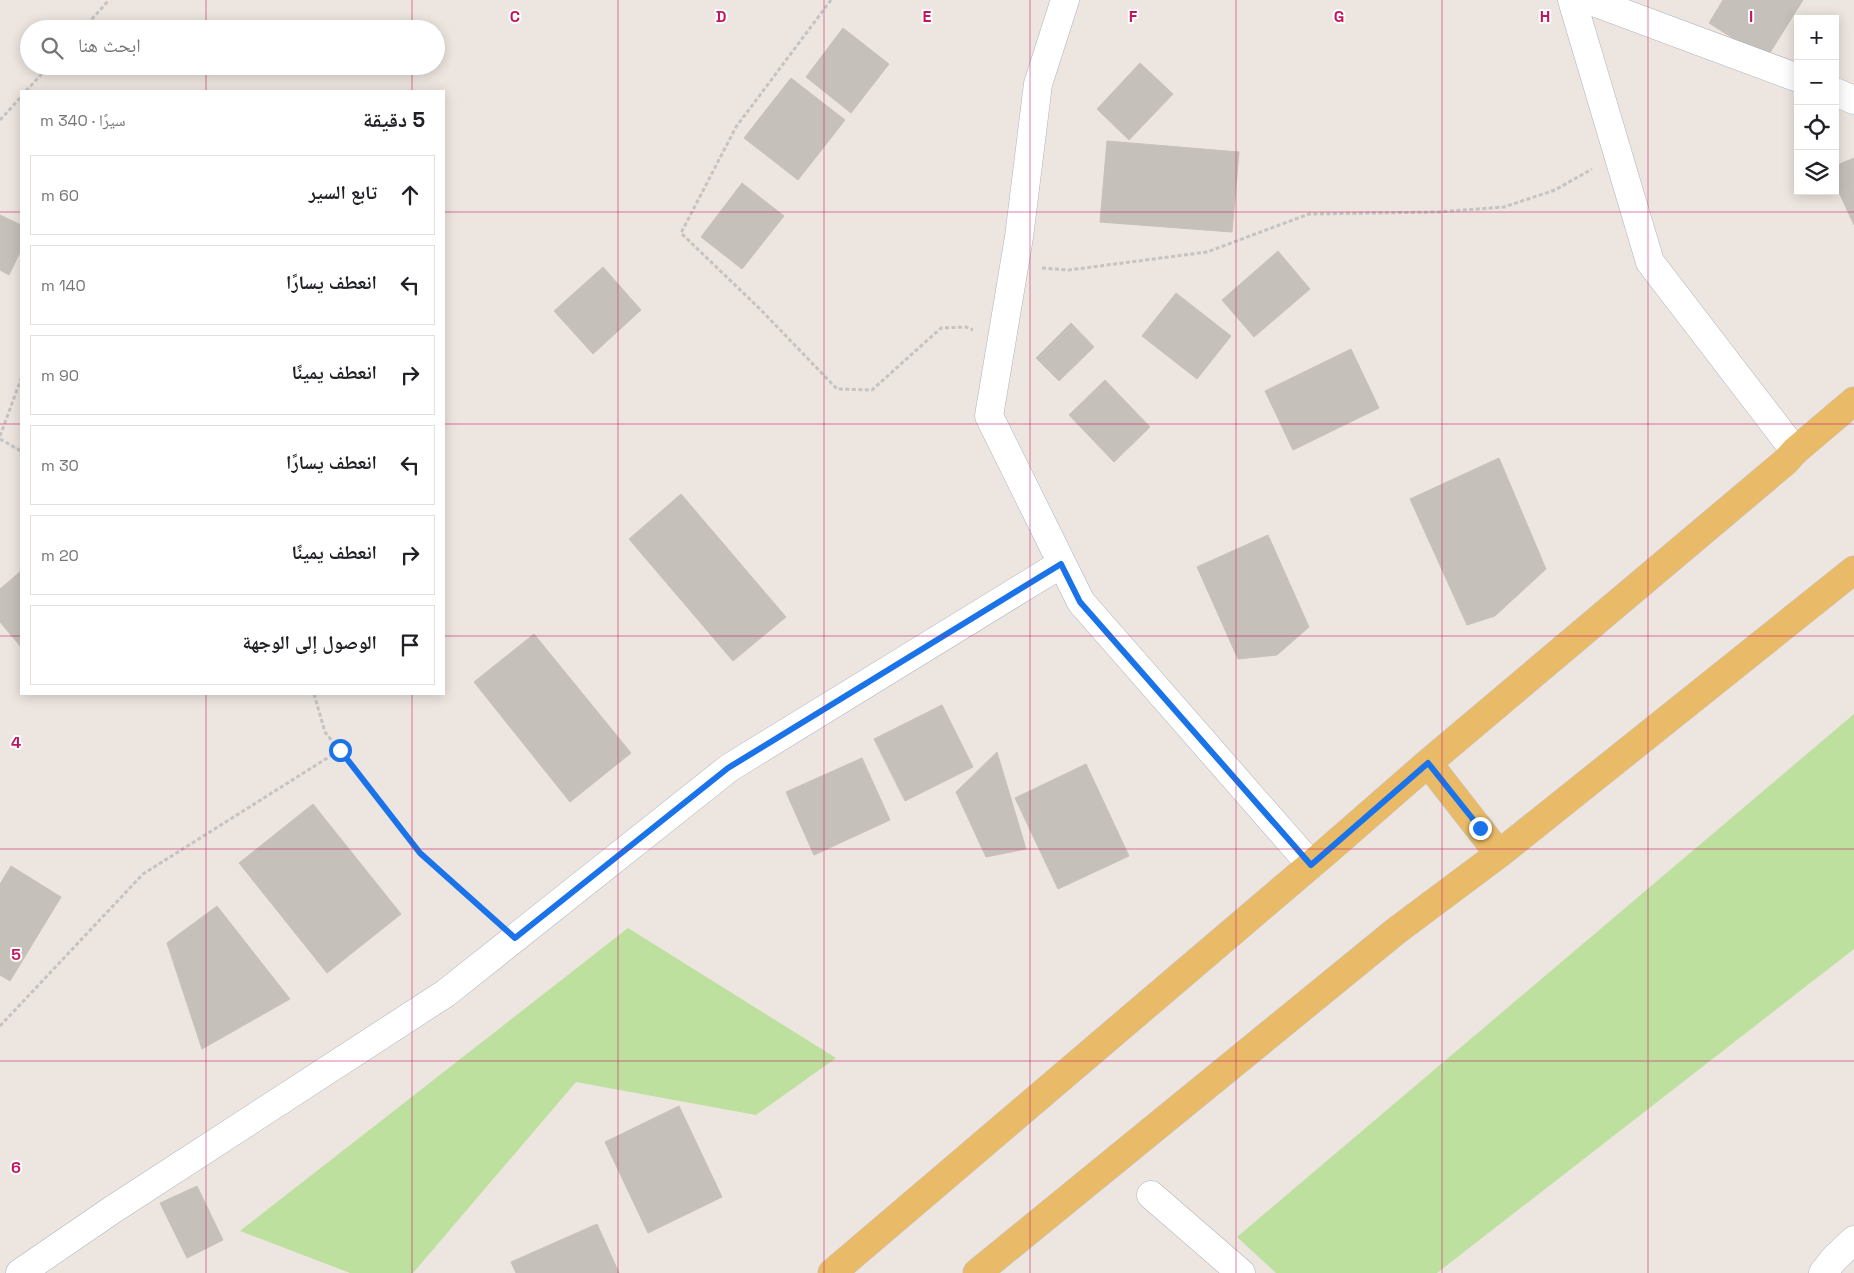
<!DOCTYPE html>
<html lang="ar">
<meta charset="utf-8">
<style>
:root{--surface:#fff;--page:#f2f2f2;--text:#202124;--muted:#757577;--line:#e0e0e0}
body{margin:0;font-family:"Space Grotesk","Noto Naskh Arabic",sans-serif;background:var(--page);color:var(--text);direction:rtl}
.controls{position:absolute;right:15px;top:15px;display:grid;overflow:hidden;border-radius:0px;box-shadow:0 2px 12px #0003}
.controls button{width:45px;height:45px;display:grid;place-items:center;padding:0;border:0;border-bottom:1px solid var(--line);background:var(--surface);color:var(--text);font:25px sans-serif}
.stop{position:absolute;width:15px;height:15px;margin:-11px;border:4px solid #1a73e8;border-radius:50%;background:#fff}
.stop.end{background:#1a73e8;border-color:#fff;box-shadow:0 1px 5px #0008}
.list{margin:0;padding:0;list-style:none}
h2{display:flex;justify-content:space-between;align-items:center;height:65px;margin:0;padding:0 20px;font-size:21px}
h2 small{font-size:16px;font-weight:400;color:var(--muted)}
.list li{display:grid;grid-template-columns:32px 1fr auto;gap:15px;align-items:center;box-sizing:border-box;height:80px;margin:0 10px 10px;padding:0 10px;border:1px solid var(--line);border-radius:0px}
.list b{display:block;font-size:19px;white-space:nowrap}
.list em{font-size:16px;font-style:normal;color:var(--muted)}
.icon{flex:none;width:28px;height:28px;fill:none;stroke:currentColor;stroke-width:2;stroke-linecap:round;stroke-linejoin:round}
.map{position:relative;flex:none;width:1854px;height:1273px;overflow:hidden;direction:ltr}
.search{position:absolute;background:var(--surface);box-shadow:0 2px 12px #0003;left:20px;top:20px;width:425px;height:55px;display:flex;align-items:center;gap:12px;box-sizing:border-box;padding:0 18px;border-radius:28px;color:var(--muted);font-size:19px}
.panel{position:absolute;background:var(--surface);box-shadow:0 2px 12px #0003;left:20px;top:90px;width:425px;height:605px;border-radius:0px;direction:rtl}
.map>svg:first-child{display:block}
</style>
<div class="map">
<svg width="1854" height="1273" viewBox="0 0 1854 1273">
<rect width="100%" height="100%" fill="#ede5df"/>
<path fill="#bde09f" d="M1854,714V949L1437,1273H1276L1237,1237Z
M628,928L836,1058L756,1115L576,1082L413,1273H350L240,1231Z"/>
<path fill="#c6c0bb" stroke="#c8c1b9" d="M1723,0H1803L1766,59L1709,23Z
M843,28L889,64L851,113L806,77Z
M1140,63L1173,94L1129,140L1097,109Z
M791,78L845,120L798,180L744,138Z
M1107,141L1239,152L1232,232L1100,222Z
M1854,158V225L1835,184V166Z
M742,183L784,216L742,269L701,237Z
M0,215L21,225V250L9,275L0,270Z
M1278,251L1310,289L1254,337L1222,300Z
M603,267L641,310L593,354L554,311Z
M1176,293L1231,336L1197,379L1142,336Z
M1071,323L1094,347L1059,381L1036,358Z
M1351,349L1379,408L1293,450L1265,391Z
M1105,380L1150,427L1114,462L1069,415Z
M1499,458L1546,569L1495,616L1467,625L1410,499Z
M681,494L786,617L733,661L629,539Z
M1268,535L1309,627L1277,655L1238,659L1197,567Z
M21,571V647L0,622V589Z
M534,634L631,753L570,802L474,682Z
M942,705L973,767L905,801L874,739Z
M997,752L1026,849L986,857L956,792Z
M862,758L890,820L814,855L786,792Z
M1086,764L1129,856L1058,889L1015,798Z
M313,804L401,914L327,973L239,863Z
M11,866L61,897L10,981L0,975V884Z
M217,906L290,999L202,1049L167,943Z
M679,1106L722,1197L648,1233L605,1142Z
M197,1186L223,1240L187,1258L160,1203Z
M597,1224L619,1273H516L511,1262Z"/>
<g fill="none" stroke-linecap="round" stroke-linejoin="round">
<defs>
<path id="minor" d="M1065,0L1038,84L1019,237L989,416L1081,602L1311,865
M1572,0L1650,262L1795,451
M1588,0L1798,78
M1835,92L1854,100
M1151,1195L1241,1273
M20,1273L112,1210L446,993L729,768L1061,564
M1823,1273L1834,1259L1854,1240"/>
<path id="major" d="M1428,763L1499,854
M832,1273L1326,852L1428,763L1785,462L1795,451L1854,401
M977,1273L1396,931L1499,854L1854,570"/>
</defs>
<use href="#minor" stroke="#b0b3bc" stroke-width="29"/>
<use href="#major" stroke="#c4c4c4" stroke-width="29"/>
<path stroke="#c4c4c4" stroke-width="3" stroke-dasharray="4 2.5" stroke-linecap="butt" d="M831,0L736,127L681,233L760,309L837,389L872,390L941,328L966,327L973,330
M83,29L109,0
M26,91L49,66
M0,120L21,97
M1042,268L1069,270L1207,252L1309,214L1438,212L1504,207L1555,190L1592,169
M0,436L21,379
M0,439L21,451
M314,694L325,732L420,853L492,918
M0,1026L143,874L340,750"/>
<use href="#minor" stroke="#fff" stroke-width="28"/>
<use href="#major" stroke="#e9bb68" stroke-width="28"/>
</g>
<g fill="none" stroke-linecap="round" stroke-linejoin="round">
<path stroke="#1a73e8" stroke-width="6" d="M340,750L420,853L515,938L728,768L1061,564L1080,602L1311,865L1428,763L1480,828"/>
</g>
<path fill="none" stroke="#c2185b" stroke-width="1" stroke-opacity="0.55" d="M206,0V29M412,0V29M618,0V1273M824,0V1273M1030,0V1273M1236,0V1273M1442,0V1273M1648,0V1273M206,66V91M412,66V91M0,212H21M444,212H1854M0,424H21M444,424H1854M0,636H21M444,636H1854M206,694V1273M412,694V1273M0,849H1854M0,1061H1854"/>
<g font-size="16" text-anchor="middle" font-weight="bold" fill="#c2185b" stroke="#fff" stroke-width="4" stroke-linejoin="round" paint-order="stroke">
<text x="515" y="22">C</text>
<text x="721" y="22">D</text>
<text x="927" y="22">E</text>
<text x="1133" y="22">F</text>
<text x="1339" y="22">G</text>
<text x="1545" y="22">H</text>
<text x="1751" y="22">I</text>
<text x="16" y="748">4</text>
<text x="16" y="960">5</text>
<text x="16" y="1173">6</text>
</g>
</svg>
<div class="controls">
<button>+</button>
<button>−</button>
<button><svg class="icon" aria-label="locate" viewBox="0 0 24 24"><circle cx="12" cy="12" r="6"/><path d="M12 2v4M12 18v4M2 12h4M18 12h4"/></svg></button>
<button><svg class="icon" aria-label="layers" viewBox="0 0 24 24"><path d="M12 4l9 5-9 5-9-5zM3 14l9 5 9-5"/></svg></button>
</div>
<div class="stop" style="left:340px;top:750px"></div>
<div class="stop end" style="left:1480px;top:828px"></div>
<div class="search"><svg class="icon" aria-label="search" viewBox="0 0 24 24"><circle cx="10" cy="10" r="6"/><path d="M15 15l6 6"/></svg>ابحث هنا</div>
<section class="panel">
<h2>5 دقيقة<small>سيرًا · 340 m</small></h2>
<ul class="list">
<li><svg class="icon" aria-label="ahead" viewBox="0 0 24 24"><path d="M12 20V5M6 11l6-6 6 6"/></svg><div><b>تابع السير</b></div><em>60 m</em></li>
<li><svg class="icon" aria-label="left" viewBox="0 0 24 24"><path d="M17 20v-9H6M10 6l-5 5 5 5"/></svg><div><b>انعطف يسارًا</b></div><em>140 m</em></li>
<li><svg class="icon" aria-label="right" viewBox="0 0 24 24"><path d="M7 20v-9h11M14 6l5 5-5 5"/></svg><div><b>انعطف يمينًا</b></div><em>90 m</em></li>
<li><svg class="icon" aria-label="left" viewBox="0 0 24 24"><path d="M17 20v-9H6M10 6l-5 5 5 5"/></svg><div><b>انعطف يسارًا</b></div><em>30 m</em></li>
<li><svg class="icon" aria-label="right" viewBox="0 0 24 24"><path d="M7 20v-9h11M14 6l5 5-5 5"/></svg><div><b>انعطف يمينًا</b></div><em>20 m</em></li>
<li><svg class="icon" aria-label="arrive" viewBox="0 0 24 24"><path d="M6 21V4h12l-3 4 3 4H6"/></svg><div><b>الوصول إلى الوجهة</b></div></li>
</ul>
</section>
</div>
